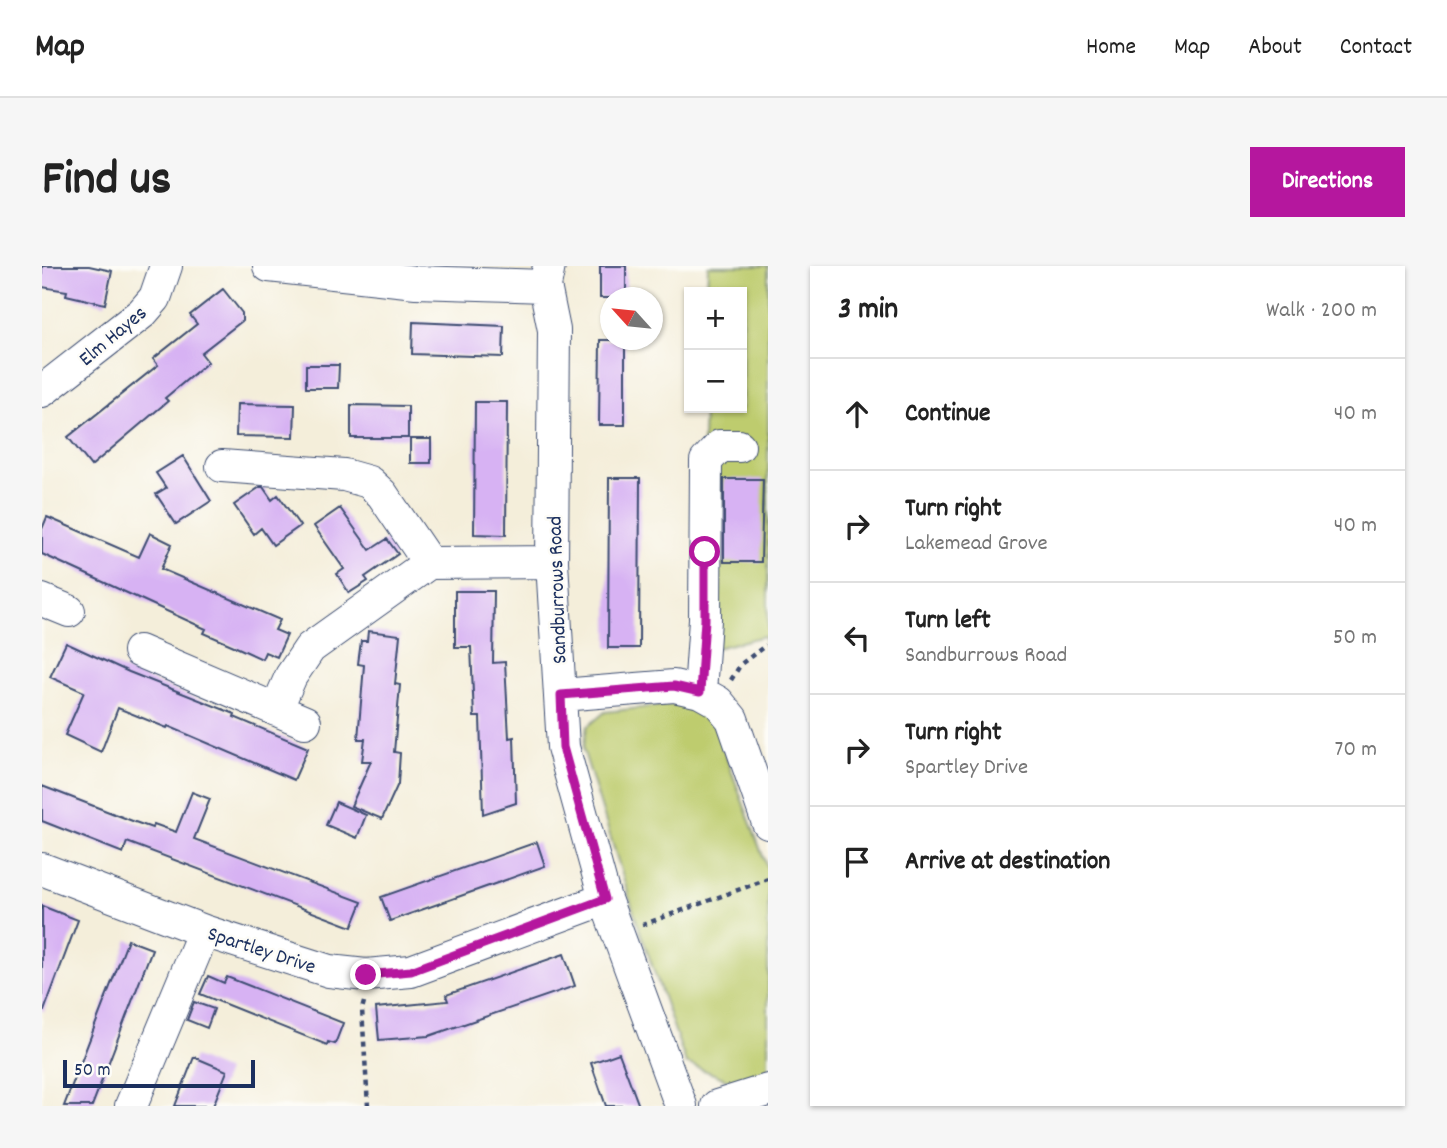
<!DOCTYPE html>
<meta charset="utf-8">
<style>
:root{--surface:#fff;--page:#f6f6f6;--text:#222;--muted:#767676;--line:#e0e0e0;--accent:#b5179e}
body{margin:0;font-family:Dekko,sans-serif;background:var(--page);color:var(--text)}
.controls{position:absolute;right:21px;top:21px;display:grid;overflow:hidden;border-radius:0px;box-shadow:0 2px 5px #0004}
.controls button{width:63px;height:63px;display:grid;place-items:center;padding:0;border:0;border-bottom:2px solid var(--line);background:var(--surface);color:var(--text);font:35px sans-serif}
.compass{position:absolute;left:558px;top:21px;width:63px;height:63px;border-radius:50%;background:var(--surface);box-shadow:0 2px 5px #0004;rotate:297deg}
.scale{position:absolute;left:21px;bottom:18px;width:192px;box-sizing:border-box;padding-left:7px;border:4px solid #1b2f5e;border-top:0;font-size:19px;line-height:24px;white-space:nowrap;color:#1b2f5e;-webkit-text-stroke:5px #fdfcf7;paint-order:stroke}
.stop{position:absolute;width:21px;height:21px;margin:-16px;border:5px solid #b5179e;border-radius:50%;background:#fff}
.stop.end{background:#b5179e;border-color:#fff;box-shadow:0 2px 7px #0008}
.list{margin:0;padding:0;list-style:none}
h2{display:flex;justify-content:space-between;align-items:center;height:91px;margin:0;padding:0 28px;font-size:30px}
h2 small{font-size:23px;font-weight:400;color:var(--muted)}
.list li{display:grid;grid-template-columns:46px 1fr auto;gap:21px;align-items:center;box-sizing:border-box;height:112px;padding:0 28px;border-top:2px solid var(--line)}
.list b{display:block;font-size:26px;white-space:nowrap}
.list p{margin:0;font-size:23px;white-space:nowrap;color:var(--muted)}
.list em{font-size:23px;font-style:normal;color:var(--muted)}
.icon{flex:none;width:38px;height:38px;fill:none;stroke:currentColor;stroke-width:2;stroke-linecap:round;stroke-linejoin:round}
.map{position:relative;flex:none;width:726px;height:840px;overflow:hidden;border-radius:0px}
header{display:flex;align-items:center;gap:42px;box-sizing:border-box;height:98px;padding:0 35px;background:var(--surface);border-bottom:2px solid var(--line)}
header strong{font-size:33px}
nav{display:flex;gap:38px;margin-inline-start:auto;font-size:24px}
.intro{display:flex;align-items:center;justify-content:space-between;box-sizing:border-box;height:168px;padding:0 42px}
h1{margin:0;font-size:49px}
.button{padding:18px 32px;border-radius:0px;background:var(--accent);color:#fff;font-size:24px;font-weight:700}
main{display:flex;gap:42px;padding:0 42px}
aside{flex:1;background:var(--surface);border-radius:0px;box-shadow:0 2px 5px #0004}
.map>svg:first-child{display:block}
</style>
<header>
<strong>Map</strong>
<nav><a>Home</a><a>Map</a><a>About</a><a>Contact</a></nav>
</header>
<div class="intro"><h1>Find us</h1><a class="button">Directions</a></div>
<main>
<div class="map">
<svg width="726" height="840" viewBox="0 0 726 840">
<rect width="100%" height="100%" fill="#fdfcf7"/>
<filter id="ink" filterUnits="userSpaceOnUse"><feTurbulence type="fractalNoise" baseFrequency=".0143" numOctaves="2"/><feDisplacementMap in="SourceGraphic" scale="14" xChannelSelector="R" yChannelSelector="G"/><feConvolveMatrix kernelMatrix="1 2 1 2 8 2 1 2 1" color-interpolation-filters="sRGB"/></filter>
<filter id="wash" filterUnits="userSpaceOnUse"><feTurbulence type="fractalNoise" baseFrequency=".00686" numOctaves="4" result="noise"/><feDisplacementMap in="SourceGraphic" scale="28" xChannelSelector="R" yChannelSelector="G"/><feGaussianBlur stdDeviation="1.57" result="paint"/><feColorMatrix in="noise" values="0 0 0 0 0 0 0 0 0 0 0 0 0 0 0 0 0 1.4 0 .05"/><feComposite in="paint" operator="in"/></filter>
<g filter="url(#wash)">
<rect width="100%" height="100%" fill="#f4eeda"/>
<path fill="#becc6e" stroke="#6c7e66" stroke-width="2" d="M666,0H726V394L722,370L654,387L662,142H700V26H665Z
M635,438L653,441L670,453L726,604V804L694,817L644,797L595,656L541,483L545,461L563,446Z"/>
<g id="blocks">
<path fill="#d7b2f3" d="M0,0H47L70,5L63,38L24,29L25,25L0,21Z
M558,0H584V32H558Z
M181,23L200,47V55L159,87L166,96L123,132L126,135L49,200L26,171L116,99L111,93L155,58L148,49Z
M371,56L462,60L461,91L370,88Z
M558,74H583V159H557Z
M264,99H297L296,122H264Z
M433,136H465L464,269L432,268Z
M195,138L253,139L252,171L194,170Z
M309,139L366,140V172H309Z
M368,173H389V197H368Z
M141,190L169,235L134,258L114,228L124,222L114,207Z
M567,212H598L597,382H566Z
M682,213H721L719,296H682Z
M218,221H221L230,234L236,229L258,260L231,279L219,262L212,268L192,239Z
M298,242L328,284L345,273L356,288L323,311L326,315L307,327L295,308L302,303L272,260Z
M5,251L97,291L108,267L130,278L119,303L238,354L233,364L245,369L235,391L223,386L220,393L192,380L162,367L164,363L0,288V263Z
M413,325H452L451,397L463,396L467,472L472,471L474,537L441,548L438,451H432L429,381H413Z
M326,365L358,369L353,418L358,419L352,486L358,487L356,518L340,553L309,540L329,495H320L323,473H316L322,399L316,398L319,375H325Z
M24,377L87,406L193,448L192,451L266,482L252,514L126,460L125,462L76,442L59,486L23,469L42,426L8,411Z
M0,520L93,556L110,562L112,558L134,566L150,526L168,533L152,573L320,636L310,661L85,576L81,587L0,555Z
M294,536L324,549L315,572L284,559Z
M495,576L503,600L348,655L339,631Z
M0,640L36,654L2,745H0Z
M86,674L110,683L68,793L50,840H22Z
M522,688L533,720L387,770L337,774L334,742L406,735L404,729Z
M166,710L182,717L185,711L301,757L293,778L286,776L285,779L158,728Z
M152,736L172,743L165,762L145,754Z
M577,787L597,840H564L549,797Z
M152,791L185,805L171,840H133Z"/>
</g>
</g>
<g filter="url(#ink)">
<use href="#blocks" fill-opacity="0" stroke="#3c4c71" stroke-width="2"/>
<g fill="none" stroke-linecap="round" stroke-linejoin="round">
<defs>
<path id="minor" d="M227,0L374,16L503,20
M507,0L503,20L512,64L510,296L521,481L563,633L639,840
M0,125L100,47L113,32L124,0
M180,200L302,209L327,216L340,228L387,297
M0,334L27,345
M97,385L263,456
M658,426L663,354L664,195L678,180H697
M519,429L632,420L658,426L676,436L690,453L726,557
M234,444L249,410L268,382L387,297L510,296
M0,603L162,665L287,705L324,709L369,705L563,633
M89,840L162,665
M675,840L726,824"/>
</defs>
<use href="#minor" stroke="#3c4c71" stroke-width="34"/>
<path stroke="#3c4c71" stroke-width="4.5" stroke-dasharray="5 5" stroke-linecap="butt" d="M689,414L699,398L724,379
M600,659L726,613
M322,736L320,743L326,840"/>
<use href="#minor" stroke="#fff" stroke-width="32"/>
</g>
</g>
<g fill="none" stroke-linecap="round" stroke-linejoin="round" filter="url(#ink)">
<path stroke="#b5179e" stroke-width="9" d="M324,709L369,705L563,633L521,481L519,429L632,420L658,426L663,354V286"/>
</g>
<g text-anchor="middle" stroke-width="5" stroke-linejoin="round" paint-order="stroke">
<g font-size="21" fill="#1b2f5e" stroke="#fdfcf7">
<text transform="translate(70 69) rotate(-40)" y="7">Elm Hayes</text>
<text transform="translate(514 324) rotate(-92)" y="7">Sandburrows Road</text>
<text transform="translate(220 683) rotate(18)" y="7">Spartley Drive</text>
</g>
</g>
</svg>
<div class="controls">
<button>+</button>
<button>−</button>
</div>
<svg class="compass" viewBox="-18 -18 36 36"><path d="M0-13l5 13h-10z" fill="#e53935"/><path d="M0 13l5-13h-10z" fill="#767676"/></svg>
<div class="scale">50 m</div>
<div class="stop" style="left:663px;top:286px"></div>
<div class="stop end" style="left:324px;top:709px"></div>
</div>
<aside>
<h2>3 min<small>Walk · 200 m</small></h2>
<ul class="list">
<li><svg class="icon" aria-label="ahead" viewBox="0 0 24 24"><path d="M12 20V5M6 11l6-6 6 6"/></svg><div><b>Continue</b></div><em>40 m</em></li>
<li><svg class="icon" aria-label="right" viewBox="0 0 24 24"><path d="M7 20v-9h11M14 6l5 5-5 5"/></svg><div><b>Turn right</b><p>Lakemead Grove</p></div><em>40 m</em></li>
<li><svg class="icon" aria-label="left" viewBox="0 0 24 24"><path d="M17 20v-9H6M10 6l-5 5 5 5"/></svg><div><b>Turn left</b><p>Sandburrows Road</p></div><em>50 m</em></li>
<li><svg class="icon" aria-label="right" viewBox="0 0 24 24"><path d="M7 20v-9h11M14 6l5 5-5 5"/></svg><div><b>Turn right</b><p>Spartley Drive</p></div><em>70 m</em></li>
<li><svg class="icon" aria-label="arrive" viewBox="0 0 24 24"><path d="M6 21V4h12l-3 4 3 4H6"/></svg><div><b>Arrive at destination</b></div></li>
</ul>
</aside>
</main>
